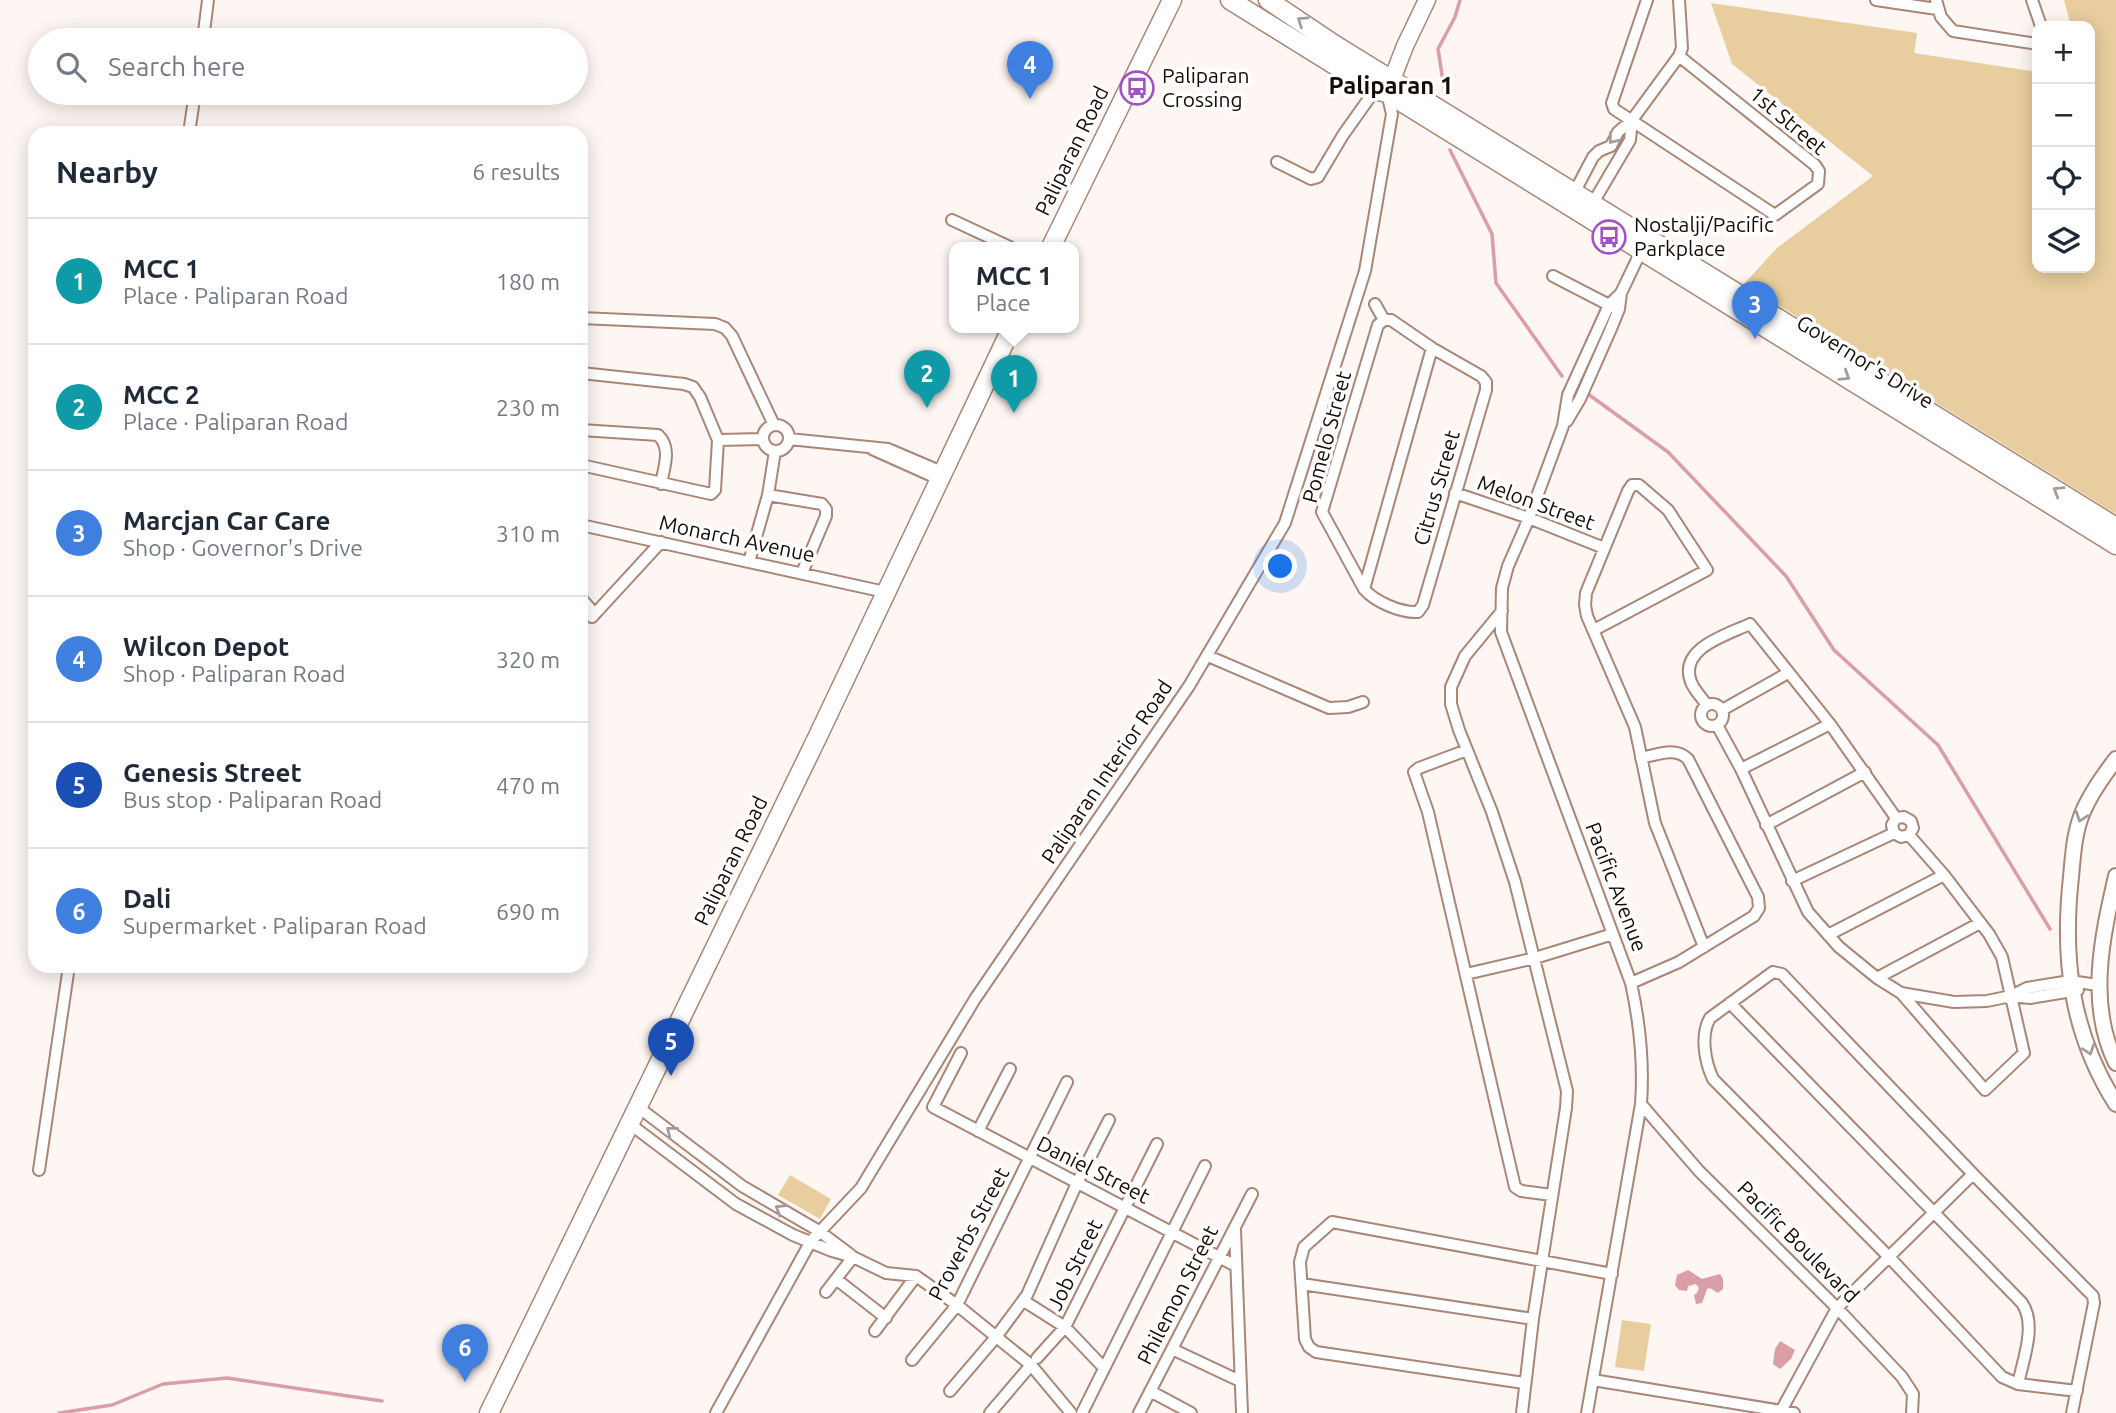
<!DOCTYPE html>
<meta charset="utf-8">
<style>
:root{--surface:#fff;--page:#f2f2f3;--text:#1f2937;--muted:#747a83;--line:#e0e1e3;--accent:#111827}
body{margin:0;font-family:Ubuntu,sans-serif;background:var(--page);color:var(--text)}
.controls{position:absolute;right:21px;top:21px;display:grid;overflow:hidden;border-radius:14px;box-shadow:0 4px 18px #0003}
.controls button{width:63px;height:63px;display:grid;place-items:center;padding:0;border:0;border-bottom:2px solid var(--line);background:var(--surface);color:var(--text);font:35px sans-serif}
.you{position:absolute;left:1281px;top:567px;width:24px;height:24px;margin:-18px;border:5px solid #fff;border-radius:50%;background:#1a73e8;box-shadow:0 0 0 10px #1a73e833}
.badge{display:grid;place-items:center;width:46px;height:46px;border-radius:50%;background:var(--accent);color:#fff;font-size:23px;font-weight:700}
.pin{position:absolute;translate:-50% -58px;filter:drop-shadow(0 2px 4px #0008)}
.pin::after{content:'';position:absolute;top:37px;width:24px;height:21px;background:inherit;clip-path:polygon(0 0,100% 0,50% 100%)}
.popup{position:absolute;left:949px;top:242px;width:130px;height:91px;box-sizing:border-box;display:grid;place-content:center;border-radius:14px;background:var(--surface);filter:drop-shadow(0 2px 5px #0005);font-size:23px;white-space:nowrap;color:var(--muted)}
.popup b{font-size:26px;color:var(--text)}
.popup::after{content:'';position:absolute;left:50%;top:100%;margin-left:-14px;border:14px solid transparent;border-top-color:var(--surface)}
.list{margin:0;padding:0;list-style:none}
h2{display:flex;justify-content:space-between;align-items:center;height:91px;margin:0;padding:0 28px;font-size:30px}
h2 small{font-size:23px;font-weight:400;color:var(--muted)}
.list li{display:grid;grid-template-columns:46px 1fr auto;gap:21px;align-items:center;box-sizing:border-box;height:126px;padding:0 28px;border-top:2px solid var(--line)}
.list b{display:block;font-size:26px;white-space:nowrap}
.list p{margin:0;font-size:23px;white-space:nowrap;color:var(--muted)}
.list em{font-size:23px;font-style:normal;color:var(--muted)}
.icon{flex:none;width:38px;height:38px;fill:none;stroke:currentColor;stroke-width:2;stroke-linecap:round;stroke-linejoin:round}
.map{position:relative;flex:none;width:2116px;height:1413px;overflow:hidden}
.search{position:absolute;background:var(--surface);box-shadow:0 4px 18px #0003;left:28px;top:28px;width:560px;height:77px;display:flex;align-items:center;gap:18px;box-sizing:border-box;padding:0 24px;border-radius:38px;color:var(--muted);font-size:26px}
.panel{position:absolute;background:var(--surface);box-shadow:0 4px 18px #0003;left:28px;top:126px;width:560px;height:847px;border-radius:21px}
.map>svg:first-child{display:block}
</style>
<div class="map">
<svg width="2116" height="1413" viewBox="0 0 2116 1413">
<rect width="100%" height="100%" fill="#fef6f2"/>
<path fill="#e8ce9e" d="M2064,0H2116V514L1744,284L1777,248L1873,176L1732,64L1711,3L1917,33L1914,53L2037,72V268H2090V26H2071Z
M790,1175L831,1199L820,1219L778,1195Z
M1622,1320L1651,1324L1644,1371L1615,1367Z"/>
<path fill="#db9da6" d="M1688,1270L1702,1279L1720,1274L1723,1279V1289L1718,1293L1710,1288L1707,1289L1702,1303L1696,1304L1694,1295L1697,1293L1699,1288L1696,1284L1688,1286L1687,1291L1679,1290L1675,1285L1677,1275Z
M1780,1341L1795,1350L1791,1359L1780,1369L1773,1364L1775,1349Z"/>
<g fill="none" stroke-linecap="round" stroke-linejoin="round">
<path stroke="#db9da6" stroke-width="3.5" d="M1445,94L1438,49L1455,17L1460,0
M1450,150L1492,234L1496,283L1562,376
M1588,394L1668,452L1786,576L1834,650L1938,745L2050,929
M59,1413L112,1405L163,1384L227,1378L382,1401"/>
<defs>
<path id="minor" d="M1647,0L1612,103L1614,109L1775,215L1818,184L1819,171L1815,165L1679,56
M1876,0L1937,9
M1936,0L1941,17L1953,31L2037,44
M2032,0L2041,26
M203,40L208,0
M189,133L195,93
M1277,162L1311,179L1318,177L1343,135L1375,90
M1572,197L1593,157L1599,151L1611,146L1618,132L1632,120L1679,56L1682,48L1679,0
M1590,208L1630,140L1632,120
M952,220L1010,247
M1553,276L1613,307
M1375,304L1384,320
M581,318L715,324L725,328L732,336L774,425
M1384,320H1391L1432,348L1481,376L1486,382V390L1423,605L1418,612C1401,613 1375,602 1364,589L1322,512L1378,325Z
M581,373L684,384L693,387L700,397L718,440L715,490L711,494L581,465
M1567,421L1580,399L1610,331L1619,309L1621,293L1643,247
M763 438a13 13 0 1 1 26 0a13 13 0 1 1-26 0Z
M581,430L658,435C672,448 664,467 661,484
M789,439L888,449L942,472
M718,440L763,439
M872,449L939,479
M1455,493L1529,518L1604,548
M768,495L822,504L826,509V516L802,573
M581,525L885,592
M749,562L768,495L775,451
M1364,589L1432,348
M581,598L595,614
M1502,611L1465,656L1451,687V704L1459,730L1492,812L1515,882L1567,1091L1566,1108L1533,1319L1522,1413
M592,617L661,542
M1594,630L1707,570L1668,510L1639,485H1632L1628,491L1586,593L1585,605L1587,616L1635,727L1655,823L1704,947
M1208,656L1329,708L1348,707L1363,702
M1701 715a11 11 0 1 1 22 0a11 11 0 1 1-22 0Z
M1707,705C1702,698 1694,690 1691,682C1678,648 1727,635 1750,624L1830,724L1896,818
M1722,710L1788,673
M1717,725L1741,769L1808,912L1839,947L1877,978L1901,993L1954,1002L1987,1001L2011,996L2027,988L2070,981L2098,985
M1467,750L1419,768L1414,772L1428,812L1515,1187L1521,1191L1552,1195
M1741,769L1830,724
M1766,825L1865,772
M1792,881L1894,833L1901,837L1909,835L1913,828L1911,821L1904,817L1896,818L1892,825L1894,833
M1828,935L1944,875
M1466,974L1535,958L1613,934
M1877,978L1980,923
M1631,983L1679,962L1754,916L1759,908L1758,897L1688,759C1675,746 1656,755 1641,758
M1901,993L1985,1090L2024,1053L2002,957L1989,934L1944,875L1909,835
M2011,996L2030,998L2078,990
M1730,1003L2022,1303C2037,1325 2023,1360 2018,1384
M961,1053L933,1107L1236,1266
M1641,1104L1699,1171L1837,1308L1902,1377L1913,1394L1912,1413
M638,1107L742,1186L819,1231L851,1255
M630,1124L736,1204L793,1235L832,1251L853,1257L886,1273L916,1276L957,1305L1031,1365L1071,1413
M978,1131L1010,1069
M39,1170L69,966
M1235,1230L1242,1413
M836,1279L886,1318
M1302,1284L1533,1319
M826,1292L853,1257
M1024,1301L1065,1327L1104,1368
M875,1331L916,1276
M1172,1349L1240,1381
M1037,1358L1065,1327L1157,1144
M912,1360L957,1305L1067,1082
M1593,1380L1794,1413
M1524,1383L1316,1352L1309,1347L1305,1339L1300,1262L1304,1247L1332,1222L1612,1274
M950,1391L996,1337L1027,1295L1077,1183L1109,1120
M1150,1391L1191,1413
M1781,1411L1837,1308L1973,1174
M716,1413L811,1241L861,1188L975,999L1189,686L1285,523L1365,271L1392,114L1387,93
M990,1413L1031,1365
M1082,1413L1205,1166
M1139,1413L1252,1194
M1587,1413L1641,1104C1644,1062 1640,1024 1631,983L1501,632L1502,588L1508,566L1529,518L1563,426L1568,395L1609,305L1621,293
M2072,1413L2094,1303L2093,1296L2085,1288L1973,1174L1782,974L1773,972L1710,1018C1700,1035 1705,1062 1713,1079L1890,1258L2002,1377L2018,1384L2077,1391"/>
<path id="tertiary" d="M2116,759C2103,776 2090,794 2082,814C2074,834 2073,856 2071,877C2062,959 2071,1033 2116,1104
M2116,876C2102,937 2087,1004 2116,1063"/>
<path id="secondary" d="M1388,90L1405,46L1427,0"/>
<path id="primary" d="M1051,247L1172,0
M489,1413L817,738L1012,327"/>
<path id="trunk" d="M1230,0L1375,90L1387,93L2116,545
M1268,0L1335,45L2116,527"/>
</defs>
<use href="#minor" stroke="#a98676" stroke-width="14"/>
<use href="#tertiary" stroke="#a98676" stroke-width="18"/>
<use href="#secondary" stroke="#a98676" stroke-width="19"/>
<use href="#primary" stroke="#a98676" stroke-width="21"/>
<use href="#trunk" stroke="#a98676" stroke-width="21"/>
<use href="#minor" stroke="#fff" stroke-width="10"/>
<use href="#tertiary" stroke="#fff" stroke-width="14"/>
<use href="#secondary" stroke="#fff" stroke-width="16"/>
<use href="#primary" stroke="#fff" stroke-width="18"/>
<use href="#trunk" stroke="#fff" stroke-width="18"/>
</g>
<defs><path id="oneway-chevron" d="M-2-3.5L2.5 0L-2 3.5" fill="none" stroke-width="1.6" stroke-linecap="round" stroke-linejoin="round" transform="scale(1.75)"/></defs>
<g stroke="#a29d9b">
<use href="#oneway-chevron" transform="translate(1302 21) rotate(-146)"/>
<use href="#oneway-chevron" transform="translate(1613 139) rotate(129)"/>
<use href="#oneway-chevron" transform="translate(1845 376) rotate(32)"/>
<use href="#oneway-chevron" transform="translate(2058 491) rotate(-148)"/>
<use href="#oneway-chevron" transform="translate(2081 817) rotate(109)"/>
<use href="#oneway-chevron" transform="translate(2089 1050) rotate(71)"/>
<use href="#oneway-chevron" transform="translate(671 1131) rotate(-142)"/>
<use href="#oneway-chevron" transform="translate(780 1209) rotate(-149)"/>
</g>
<defs>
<symbol id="bus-ring" viewBox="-11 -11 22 22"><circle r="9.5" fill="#fff" stroke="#a152c3" stroke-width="1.5"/><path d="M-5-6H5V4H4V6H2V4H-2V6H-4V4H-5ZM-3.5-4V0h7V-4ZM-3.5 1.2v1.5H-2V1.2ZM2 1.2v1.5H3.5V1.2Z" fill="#a152c3"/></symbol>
</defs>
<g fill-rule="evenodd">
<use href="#bus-ring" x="1118" y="69" width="38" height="38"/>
<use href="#bus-ring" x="1590" y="218" width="38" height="38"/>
</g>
<g text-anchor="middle" stroke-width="7" stroke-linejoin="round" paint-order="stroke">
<g font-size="21" fill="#170b06" stroke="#fff" text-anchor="start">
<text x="1162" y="83">Paliparan<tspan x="1162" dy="24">Crossing</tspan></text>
<text x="1634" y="232">Nostalji/Pacific<tspan x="1634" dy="24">Parkplace</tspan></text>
</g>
<g font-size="21" fill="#170b06" stroke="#fff">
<text transform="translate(1788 121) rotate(40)" y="7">1st Street</text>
<text transform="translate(1072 151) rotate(-64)" y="7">Paliparan Road</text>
<text transform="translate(1865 362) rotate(32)" y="7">Governor's Drive</text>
<text transform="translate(1327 437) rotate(-75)" y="7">Pomelo Street</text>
<text transform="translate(1437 488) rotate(-74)" y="7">Citrus Street</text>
<text transform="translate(1536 503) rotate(20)" y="7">Melon Street</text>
<text transform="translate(737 539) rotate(12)" y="7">Monarch Avenue</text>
<text transform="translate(1107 772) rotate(-56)" y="7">Paliparan Interior Road</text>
<text transform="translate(731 861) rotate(-64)" y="7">Paliparan Road</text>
<text transform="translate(1616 887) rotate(69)" y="7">Pacific Avenue</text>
<text transform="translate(1093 1170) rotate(27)" y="7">Daniel Street</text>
<text transform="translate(969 1234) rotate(-62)" y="7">Proverbs Street</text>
<text transform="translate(1798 1242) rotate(45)" y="7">Pacific Boulevard</text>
<text transform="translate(1075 1265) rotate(-64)" y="7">Job Street</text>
<text transform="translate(1178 1295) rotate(-63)" y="7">Philemon Street</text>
</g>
<g font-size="24" font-weight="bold" fill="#170b06" stroke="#fff">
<text x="1391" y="94">Paliparan 1</text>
</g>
</g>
</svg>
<div class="controls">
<button>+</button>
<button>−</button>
<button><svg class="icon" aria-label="locate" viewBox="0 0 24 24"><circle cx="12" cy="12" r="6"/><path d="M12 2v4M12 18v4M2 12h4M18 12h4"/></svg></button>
<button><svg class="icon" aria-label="layers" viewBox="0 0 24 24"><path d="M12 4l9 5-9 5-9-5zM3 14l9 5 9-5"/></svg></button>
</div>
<div class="you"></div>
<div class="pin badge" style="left:1014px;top:413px;background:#0f9aa8">1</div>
<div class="popup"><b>MCC 1</b>Place</div>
<div class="pin badge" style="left:927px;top:408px;background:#0f9aa8">2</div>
<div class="pin badge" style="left:1755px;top:339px;background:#3f7fe0">3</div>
<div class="pin badge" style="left:1030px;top:99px;background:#3f7fe0">4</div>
<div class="pin badge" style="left:671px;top:1076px;background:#1a4fb4">5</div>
<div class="pin badge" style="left:465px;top:1382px;background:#3f7fe0">6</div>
<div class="search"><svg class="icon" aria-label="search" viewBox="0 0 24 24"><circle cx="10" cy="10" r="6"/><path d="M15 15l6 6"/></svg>Search here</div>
<section class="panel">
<h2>Nearby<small>6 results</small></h2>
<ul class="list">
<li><span class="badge" style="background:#0f9aa8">1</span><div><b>MCC 1</b><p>Place · Paliparan Road</p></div><em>180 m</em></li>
<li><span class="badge" style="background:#0f9aa8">2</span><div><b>MCC 2</b><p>Place · Paliparan Road</p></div><em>230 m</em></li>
<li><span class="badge" style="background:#3f7fe0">3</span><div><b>Marcjan Car Care</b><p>Shop · Governor's Drive</p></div><em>310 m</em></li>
<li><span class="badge" style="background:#3f7fe0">4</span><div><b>Wilcon Depot</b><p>Shop · Paliparan Road</p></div><em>320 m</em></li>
<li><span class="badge" style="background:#1a4fb4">5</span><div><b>Genesis Street</b><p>Bus stop · Paliparan Road</p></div><em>470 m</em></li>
<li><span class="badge" style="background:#3f7fe0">6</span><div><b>Dali</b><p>Supermarket · Paliparan Road</p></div><em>690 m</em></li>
</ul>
</section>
</div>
